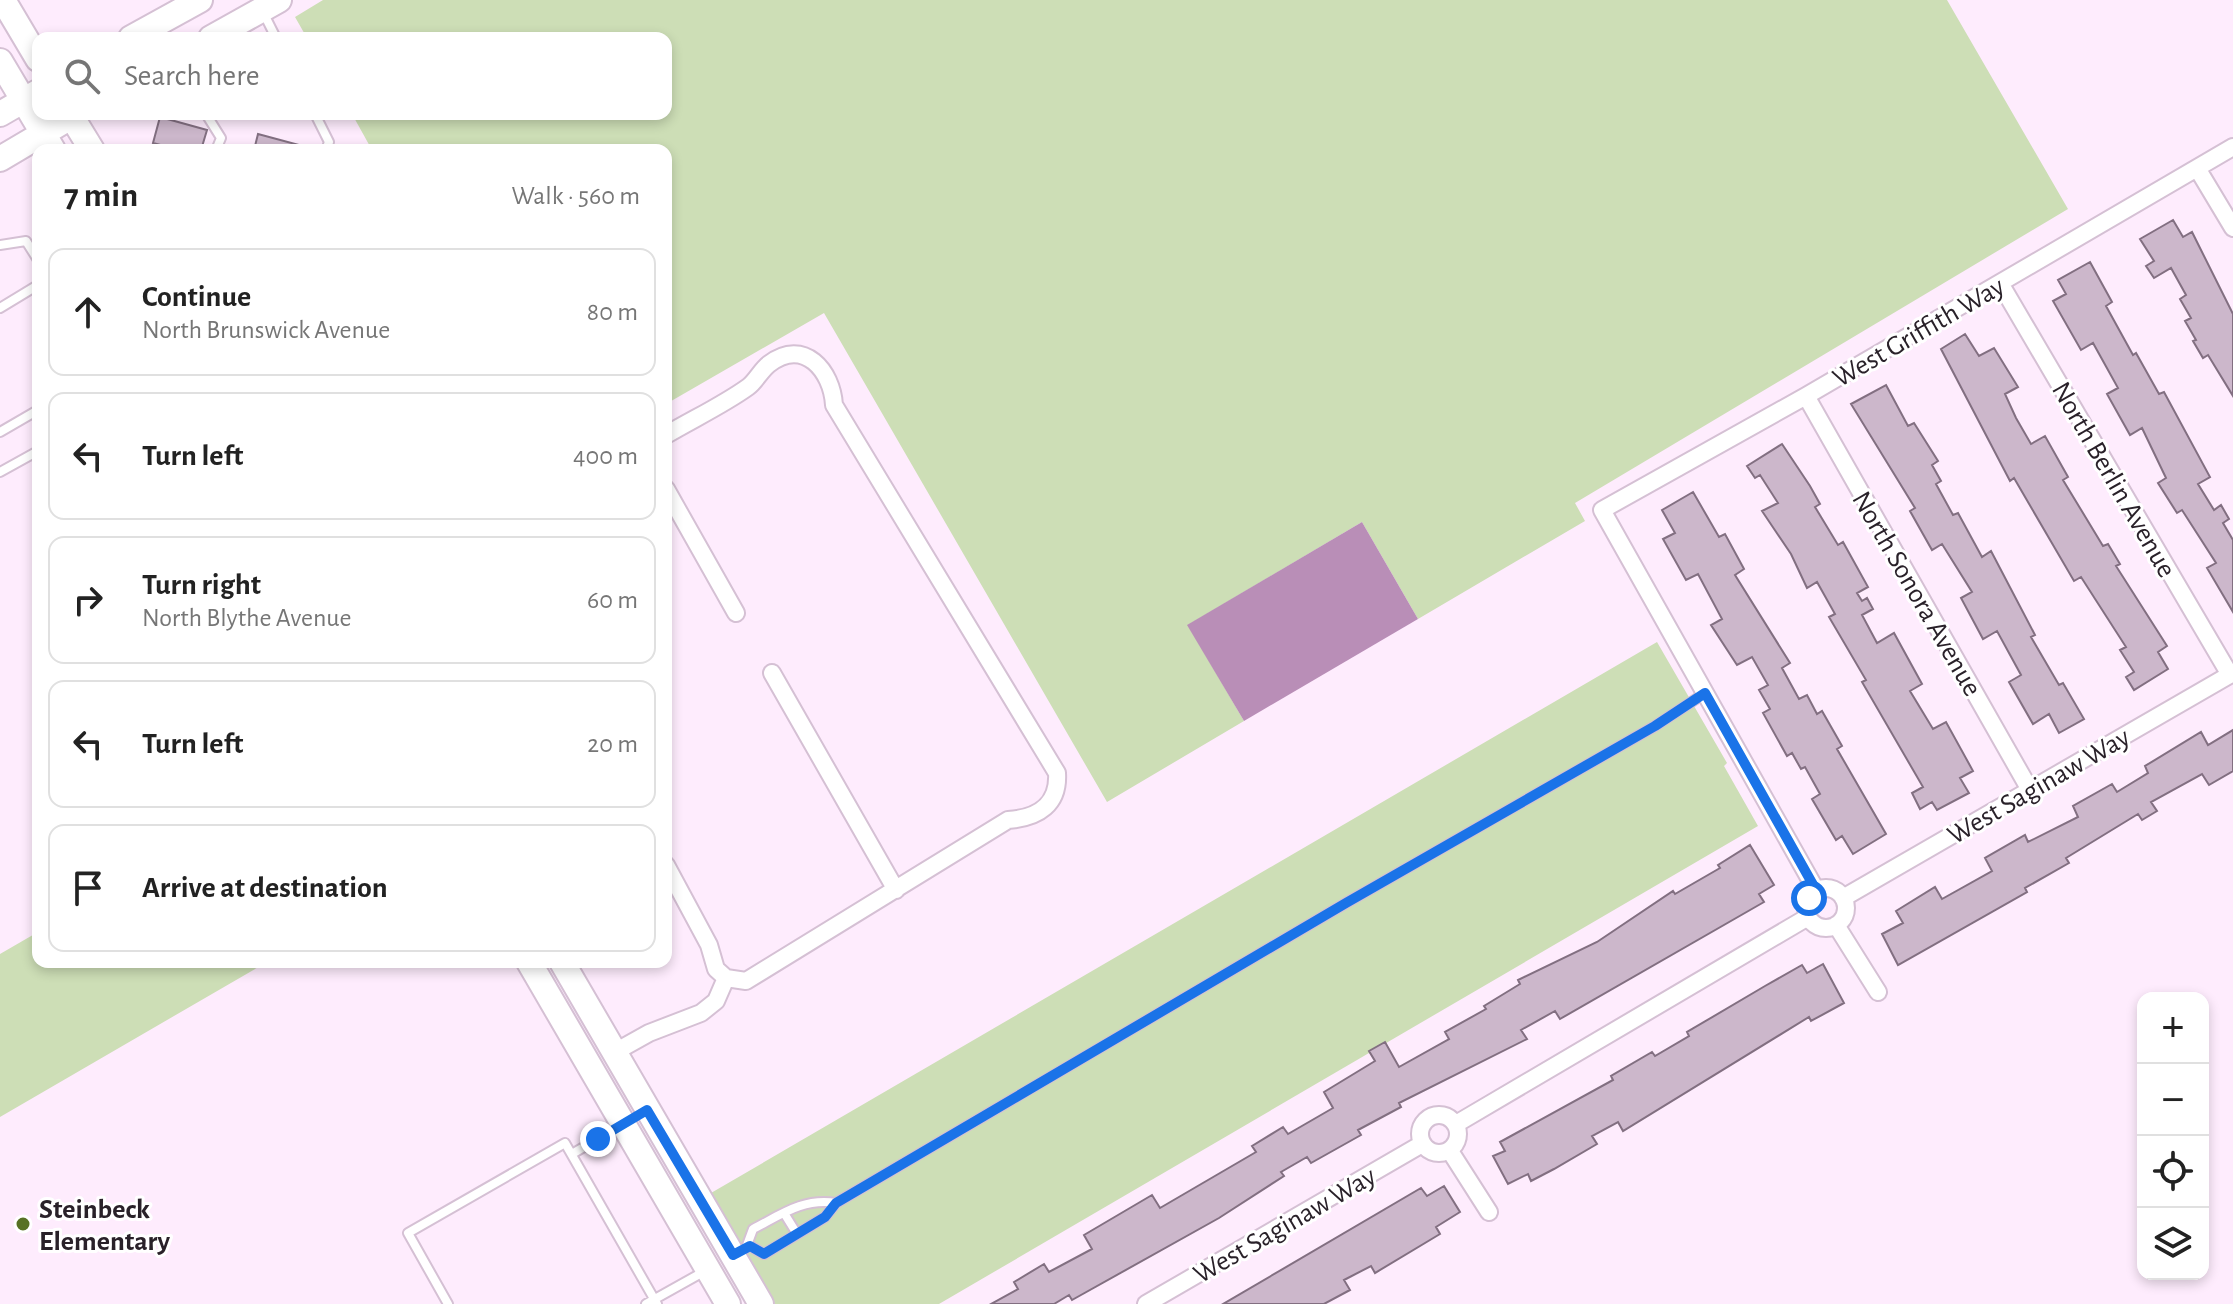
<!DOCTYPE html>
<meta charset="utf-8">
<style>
:root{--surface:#fff;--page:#f6f6f6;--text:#222;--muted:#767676;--line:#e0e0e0}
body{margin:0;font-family:"Alegreya Sans",sans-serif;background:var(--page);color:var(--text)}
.controls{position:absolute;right:24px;bottom:24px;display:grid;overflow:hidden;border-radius:16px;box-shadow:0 4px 12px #0003}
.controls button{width:72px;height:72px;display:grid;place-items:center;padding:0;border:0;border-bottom:2px solid var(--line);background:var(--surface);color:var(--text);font:40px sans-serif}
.stop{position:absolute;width:24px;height:24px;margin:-18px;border:6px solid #1a73e8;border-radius:50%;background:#fff}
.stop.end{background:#1a73e8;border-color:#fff;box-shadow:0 2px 8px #0008}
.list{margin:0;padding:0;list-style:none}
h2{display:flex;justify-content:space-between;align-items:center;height:104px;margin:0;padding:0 32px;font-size:34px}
h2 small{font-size:26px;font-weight:400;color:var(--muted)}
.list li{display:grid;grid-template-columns:52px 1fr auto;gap:24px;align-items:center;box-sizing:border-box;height:128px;margin:0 16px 16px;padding:0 16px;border:2px solid var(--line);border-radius:16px}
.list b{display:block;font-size:30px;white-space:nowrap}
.list p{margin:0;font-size:26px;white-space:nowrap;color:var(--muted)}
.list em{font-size:26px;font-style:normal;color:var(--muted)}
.icon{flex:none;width:44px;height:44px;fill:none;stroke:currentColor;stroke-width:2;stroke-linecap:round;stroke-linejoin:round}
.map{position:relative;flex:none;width:2233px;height:1304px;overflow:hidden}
.search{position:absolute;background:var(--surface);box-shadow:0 4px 12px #0003;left:32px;top:32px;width:640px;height:88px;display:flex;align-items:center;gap:20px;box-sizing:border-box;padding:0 28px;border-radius:16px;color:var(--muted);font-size:30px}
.panel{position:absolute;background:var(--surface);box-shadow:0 4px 12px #0003;left:32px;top:144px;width:640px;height:824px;border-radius:16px}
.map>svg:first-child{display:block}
</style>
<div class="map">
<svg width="2233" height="1304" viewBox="0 0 2233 1304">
<rect width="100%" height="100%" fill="#feecfd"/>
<path fill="#cddeb6" d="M323,0H1947L2068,209L1575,503L1585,521L1418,619L1362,522L1188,625L1244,721L1107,802L824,313L666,404V150H372L352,114H666V38H307L295,17Z
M1657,642L1727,763L1724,766L1758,826L939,1304H775L711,1193Z
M38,932V962H267L0,1117V954Z"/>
<path fill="#b98eb7" d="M1362,522L1418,619L1244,721L1187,625Z"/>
<path fill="#ccb7cb" stroke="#826f81" stroke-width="2" d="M160,117L207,130L201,150H179L153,143Z
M258,134L299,145V150H254Z
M2173,220L2183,237L2192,232L2233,314V396L2208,355L2203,358L2193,341L2196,340L2185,321L2191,318L2180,299L2186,295L2171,268L2154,278L2146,266L2154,261L2140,239Z
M2090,262L2112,302L2106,306L2133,355L2136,353L2159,394L2164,392L2210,477L2198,484L2214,510L2221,505L2229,519L2223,523L2233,540V612L2207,568L2216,563L2182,510L2177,513L2158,483L2166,478L2142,428L2130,435L2107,394L2118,388L2093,343L2081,350L2053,301L2066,294L2058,280Z
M1965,334L1979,356L1994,348L2018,387L2005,394L2016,418L2031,444L2045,436L2068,477L2063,480L2103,546L2108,544L2120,564L2116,566L2167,646L2158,652L2168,669L2134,690L2126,677L2134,672L2120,650L2126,647L2081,577L2074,581L2014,478L2010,481L1941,349Z
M1886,385L1908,426L1914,423L1938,461L1932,465L1941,481L1936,484L1953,515L1958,513L1982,557L1991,551L2035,635L2031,637L2059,685L2063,683L2084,719L2059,733L2049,714L2033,724L2009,682L2021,675L1997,631L1983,639L1961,598L1972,592L1942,544L1932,550L1910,511L1915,508L1851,404Z
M1782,444L1810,486L1820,504L1815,507L1838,545L1843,542L1868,587L1857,593L1862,601L1867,598L1873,609L1862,615L1877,643L1894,633L1922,684L1910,691L1933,729L1946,722L1973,771L1960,778L1969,793L1937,810L1932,802L1920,809L1912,793L1923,787L1862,682L1866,680L1829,617L1835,614L1817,582L1807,588L1791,554L1762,511L1778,503L1760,475L1755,478L1747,466Z
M1693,492L1719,537L1725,534L1744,569L1735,575L1790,663L1782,668L1799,699L1807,695L1817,714L1822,711L1842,746L1837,749L1886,834L1853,854L1842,836L1836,840L1812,799L1820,794L1805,767L1801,769L1792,753L1787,756L1763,713L1770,709L1759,690L1768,685L1752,657L1737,665L1711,625L1722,619L1698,574L1686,580L1663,539L1675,533L1662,510Z
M2233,730V771L2209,785L2202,774L2151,802L2157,811L2142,820L2138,814L2066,858L2069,863L2025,888L2027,892L1898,965L1882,934L1903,923L1896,911L1935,887L1942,899L1992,871L1985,858L2025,835L2028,842L2078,817L2073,806L2112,784L2117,792L2148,773L2145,766L2201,732L2208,745Z
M1750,845L1774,885L1759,894L1764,902L1560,1019L1555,1011L1521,1030L1527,1039L1399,1103L1401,1107L1358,1130L1361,1135L1311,1163L1307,1157L1281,1172L1284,1176L1219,1218L1072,1300L1069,1295L1054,1304H991L1018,1289L1014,1282L1044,1264L1049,1272L1092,1249L1084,1235L1152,1195L1160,1208L1256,1152L1252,1146L1283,1127L1288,1134L1333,1108L1324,1092L1375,1061L1369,1051L1385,1042L1399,1067L1449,1039L1445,1032L1486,1009L1484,1006L1520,984L1518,980L1597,942L1673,891L1675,894L1720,868L1718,865Z
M1823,964L1844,1003L1811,1021L1809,1017L1623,1131L1618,1122L1592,1136L1597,1144L1554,1169L1531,1181L1528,1174L1508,1184L1493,1156L1505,1151L1500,1142L1613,1080L1611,1076L1652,1052L1655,1056L1689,1036L1687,1032L1765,986L1802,965L1807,973Z
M1444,1186L1460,1212L1436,1227L1440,1234L1375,1273L1371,1266L1344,1280L1350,1290L1324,1304H1223L1421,1188L1427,1196Z"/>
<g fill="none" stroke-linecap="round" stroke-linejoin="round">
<defs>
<path id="lane" d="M264,14L276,38
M206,114L221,138L216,150
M315,114L329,142L326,150
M0,245L26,241L38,260
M0,308L38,285
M0,432L38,410
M0,472L38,451
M572,1154L623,1124
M784,1213L797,1234
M750,1246L764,1254L825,1217L836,1203L1346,903L1655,726L1705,693
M746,1248L753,1229C782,1214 803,1198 836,1203
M448,1304L408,1233L565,1143L657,1304
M646,1304L705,1271"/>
<path id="street" d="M2197,168L2233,228
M2000,283L2230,675
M1806,396L2030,790
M666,435C693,419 723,405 748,387C756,381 761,370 769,364C804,337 832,371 834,405L1057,773C1059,804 1039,818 1008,820L746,981L726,978L716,969L709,945L666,865
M666,489L736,613
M772,673L896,890
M1806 908a20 20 0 1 1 40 0a20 20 0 1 1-40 0Z
M1816,890L1602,510L1806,396L2233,147
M1843,898L2233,673
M1836,925L1878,992
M615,1052L649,1033L701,1013L716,1001L726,978
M1420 1134a19 19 0 1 1 38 0a19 19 0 1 1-38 0Z
M1456,1124L1808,917
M1450,1151L1489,1212
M1146,1304L1422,1144"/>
<path id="secondary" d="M3,0L38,59
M131,38L200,0
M211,38L279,0
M0,61L53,150
M0,114L38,92
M70,114L92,150
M0,159L76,114
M529,962L728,1304
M562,962L761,1304"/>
</defs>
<use href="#lane" stroke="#d5c0d4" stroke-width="12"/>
<use href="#street" stroke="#d5c0d4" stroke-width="20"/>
<use href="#secondary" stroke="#d5c0d4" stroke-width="28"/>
<use href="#lane" stroke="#fff" stroke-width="8"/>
<use href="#street" stroke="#fff" stroke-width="16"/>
<use href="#secondary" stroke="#fff" stroke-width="24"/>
</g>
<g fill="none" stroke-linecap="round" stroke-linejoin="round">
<path stroke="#1a73e8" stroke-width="10" d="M598,1139L647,1110L733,1255L750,1246L764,1254L825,1217L836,1203L1346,903L1655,726L1705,693L1816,890L1809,898"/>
</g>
<circle fill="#577124" stroke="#fff" stroke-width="3" cx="23" cy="1224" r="8"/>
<g text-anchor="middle" stroke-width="6" stroke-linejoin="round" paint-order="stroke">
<g font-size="28" fill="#292129" stroke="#fff">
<text transform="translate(1918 331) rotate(-30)" y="10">West Griffith Way</text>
<text transform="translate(2115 479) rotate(60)" y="10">North Berlin Avenue</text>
<text transform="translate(1918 593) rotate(60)" y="10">North Sonora Avenue</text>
<text transform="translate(2038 785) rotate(-30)" y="10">West Saginaw Way</text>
<text transform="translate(1284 1224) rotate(-30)" y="10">West Saginaw Way</text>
</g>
<g font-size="28" font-weight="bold" fill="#292129" stroke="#fff" text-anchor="start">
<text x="39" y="1218">Steinbeck<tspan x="39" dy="32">Elementary</tspan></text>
</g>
</g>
</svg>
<div class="controls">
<button>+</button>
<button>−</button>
<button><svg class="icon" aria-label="locate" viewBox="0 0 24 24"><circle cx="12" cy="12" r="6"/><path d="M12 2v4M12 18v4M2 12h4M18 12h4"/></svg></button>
<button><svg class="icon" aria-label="layers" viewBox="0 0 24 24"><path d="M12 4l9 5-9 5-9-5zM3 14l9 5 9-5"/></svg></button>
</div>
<div class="stop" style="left:1809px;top:898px"></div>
<div class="stop end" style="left:598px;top:1139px"></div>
<div class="search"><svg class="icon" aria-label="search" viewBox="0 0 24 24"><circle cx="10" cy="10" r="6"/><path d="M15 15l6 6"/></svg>Search here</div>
<section class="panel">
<h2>7 min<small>Walk · 560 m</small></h2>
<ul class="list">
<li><svg class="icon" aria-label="ahead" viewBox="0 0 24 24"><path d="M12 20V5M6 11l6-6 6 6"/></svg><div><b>Continue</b><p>North Brunswick Avenue</p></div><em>80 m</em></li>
<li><svg class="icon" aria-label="left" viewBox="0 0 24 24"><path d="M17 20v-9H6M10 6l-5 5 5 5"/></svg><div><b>Turn left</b></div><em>400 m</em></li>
<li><svg class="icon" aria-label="right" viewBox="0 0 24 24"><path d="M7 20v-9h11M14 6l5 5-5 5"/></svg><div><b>Turn right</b><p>North Blythe Avenue</p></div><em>60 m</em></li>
<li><svg class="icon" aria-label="left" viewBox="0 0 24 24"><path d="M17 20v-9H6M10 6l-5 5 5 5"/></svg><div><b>Turn left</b></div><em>20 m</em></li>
<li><svg class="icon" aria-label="arrive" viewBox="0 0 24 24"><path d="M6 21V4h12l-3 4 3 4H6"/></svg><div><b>Arrive at destination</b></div></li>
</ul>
</section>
</div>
